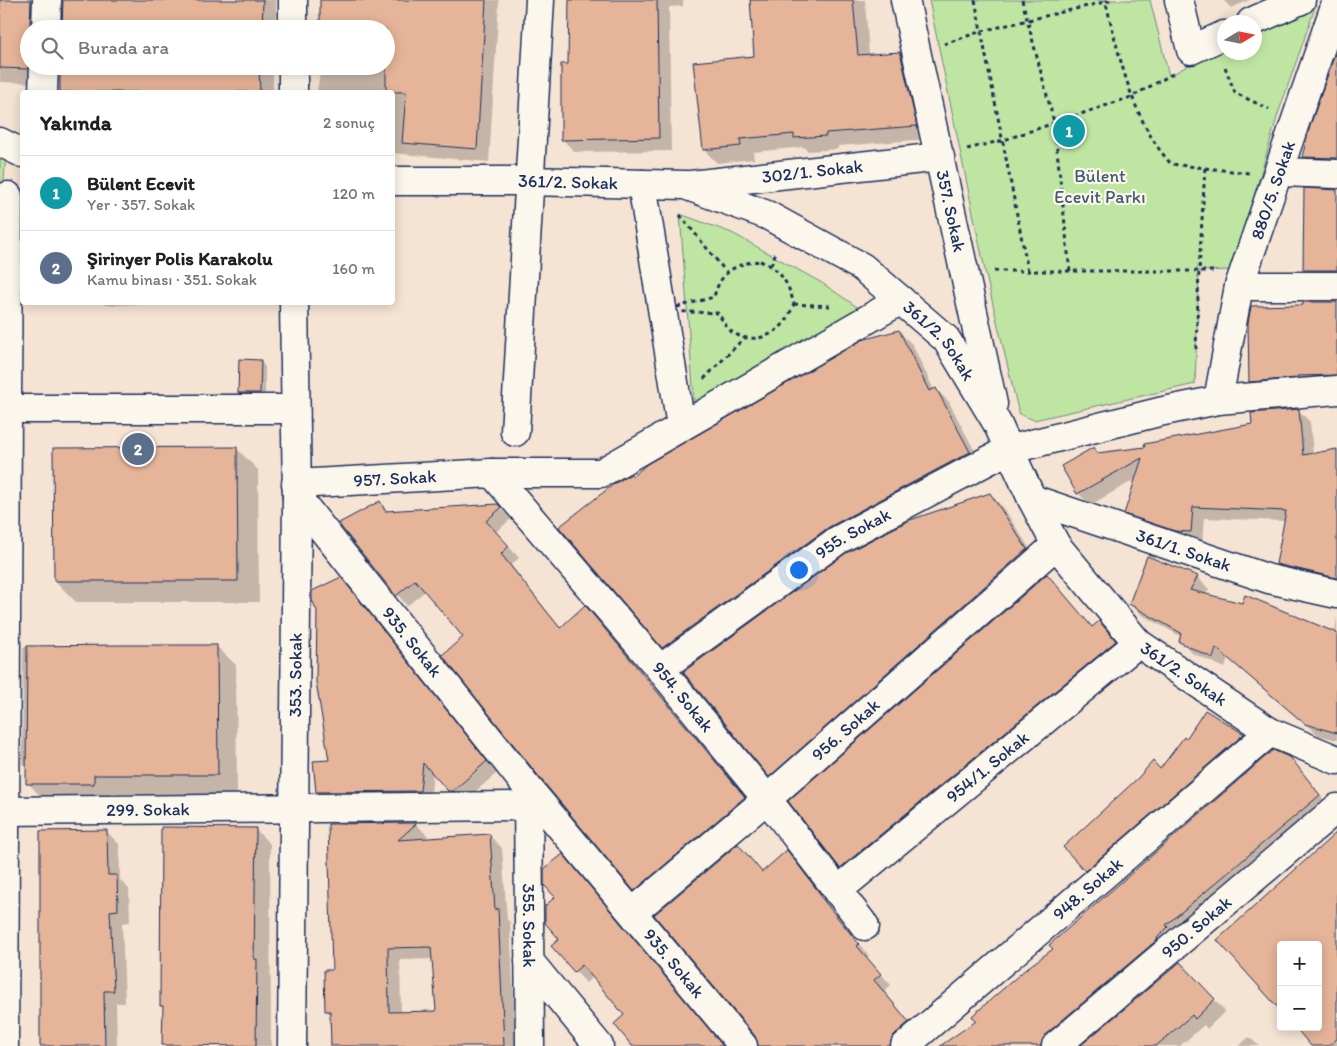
<!DOCTYPE html>
<html lang="tr">
<meta charset="utf-8">
<style>
:root{--surface:#fff;--page:#f2f2f2;--text:#202124;--muted:#757577;--line:#e0e0e0;--accent:#111827}
body{margin:0;font-family:Itim,sans-serif;background:var(--page);color:var(--text)}
.controls{position:absolute;right:15px;bottom:15px;display:grid;overflow:hidden;border-radius:5px;box-shadow:0 2px 12px #0003}
.controls button{width:45px;height:45px;display:grid;place-items:center;padding:0;border:0;border-bottom:1px solid var(--line);background:var(--surface);color:var(--text);font:25px sans-serif}
.compass{position:absolute;left:1217px;top:15px;width:45px;height:45px;border-radius:50%;background:var(--surface);box-shadow:0 2px 12px #0003;rotate:80deg}
.you{position:absolute;left:798px;top:569px;width:18px;height:18px;margin:-12px;border:4px solid #fff;border-radius:50%;background:#1a73e8;box-shadow:0 0 0 8px #1a73e833}
.badge{display:grid;place-items:center;width:32px;height:32px;border-radius:50%;background:var(--accent);color:#fff;font-size:16px;font-weight:700}
.pin{position:absolute;translate:-50% -50%;border:2px solid #fff;box-shadow:0 1px 5px #0006}
.list{margin:0;padding:0;list-style:none}
h2{display:flex;justify-content:space-between;align-items:center;height:65px;margin:0;padding:0 20px;font-size:21px}
h2 small{font-size:16px;font-weight:400;color:var(--muted)}
.list li{display:grid;grid-template-columns:32px 1fr auto;gap:15px;align-items:center;box-sizing:border-box;height:75px;padding:0 20px;border-top:1px solid var(--line)}
.list b{display:block;font-size:19px;white-space:nowrap}
.list p{margin:0;font-size:16px;white-space:nowrap;color:var(--muted)}
.list em{font-size:16px;font-style:normal;color:var(--muted)}
.icon{flex:none;width:28px;height:28px;fill:none;stroke:currentColor;stroke-width:2;stroke-linecap:round;stroke-linejoin:round}
.map{position:relative;flex:none;width:1337px;height:1046px;overflow:hidden}
.search{position:absolute;background:var(--surface);box-shadow:0 2px 12px #0003;left:20px;top:20px;width:375px;height:55px;display:flex;align-items:center;gap:12px;box-sizing:border-box;padding:0 18px;border-radius:28px;color:var(--muted);font-size:19px}
.panel{position:absolute;background:var(--surface);box-shadow:0 2px 12px #0003;left:20px;top:90px;width:375px;height:215px;border-radius:5px}
.map>svg:first-child{display:block}
</style>
<div class="map">
<svg width="1337" height="1046" viewBox="0 0 1337 1046">
<rect width="100%" height="100%" fill="#f5e3d3"/>
<filter id="ink" filterUnits="userSpaceOnUse"><feTurbulence type="fractalNoise" baseFrequency=".02" numOctaves="2"/><feDisplacementMap in="SourceGraphic" scale="10" xChannelSelector="R" yChannelSelector="G"/><feConvolveMatrix kernelMatrix="1 2 1 2 8 2 1 2 1" color-interpolation-filters="sRGB"/></filter>
<g filter="url(#ink)">
<path fill="#bee5a1" stroke="#6c8a80" d="M929,0H1150L1169,76L1224,46V52H1254L1255,33L1316,5L1278,114L1233,270L1199,271L1195,384L1034,420L1019,414L985,271Z
M0,148L6,150L3,196H0Z
M680,214L732,233L822,283L866,313L695,414Z"/>
<path fill="#0003" fill-rule="evenodd" d="M0,0H56L46,29H29V66H52L42,83L0,82Z
M62,0H276V29H63Z
M321,0H499L489,162L392,153V92H317L321,66H386V29Z
M570,0H683V6L669,7L671,151L575,152L562,139L570,65Z
M751,0H865L869,55L900,53L913,67L929,139L838,146V149L808,151L804,147L753,152L754,159L717,163L704,150L756,57Z
M1223,0H1250L1231,8Z
M61,66H275L273,68V92H62Z
M1337,87V174L1320,173L1304,157Z
M1337,191V282H1316L1305,270Z
M103,302H142V304L105,305Z
M1337,303V386L1262,393L1251,381L1304,307Z
M899,332L912,344L934,390L936,389L949,402L982,465L842,540L676,660L561,528Z
M260,361L265,367V398H244L239,393Z
M1298,410L1310,422L1313,454L1337,450V586L1289,576L1277,564L1285,521L1204,518L1202,543L1137,525L1125,513L1136,479L1090,505L1078,493L1063,466L1093,449L1098,454L1146,448L1253,426Z
M237,449L258,470L259,602H76L55,581Z
M990,495L1003,507L1039,563L782,788L770,776Z
M380,503L389,512L498,505L511,519L496,532L519,558L511,565L561,629L595,618L755,808L645,900L635,890L464,637L425,591L407,606L341,524Z
M1147,557L1197,577L1209,589L1205,595L1335,633L1337,617V740L1318,735L1228,658L1225,668L1192,653L1181,641L1182,637L1142,615L1130,604Z
M340,578L497,773L464,801H460L433,772L430,802L327,803L317,792L330,761Z
M1099,622L1126,653L853,879L790,801Z
M216,646L236,665L237,794H112V803H47L28,783V770L22,764L23,647Z
M1205,711L1244,734L1254,745L1097,881L1086,870L1139,779L1161,771L1186,741Z
M1290,759L1330,807L1056,1046H942L978,1021L1054,949Z
M416,824L428,836L424,840L489,835L502,848L507,920L510,922L516,1046H333L332,1016L326,1010L333,971L329,825ZM433,959L437,1012L401,1013L400,960Z
M255,829L270,844L271,1046H166L164,1044V1008L161,1005Z
M107,832L119,844L120,880L129,889L130,922L122,923L125,1003H116L117,1046H42Z
M1337,833V1046H1313L1318,1027V945L1219,940Z
M787,852L798,863L832,907L830,908L869,956L867,958L891,985L884,991L919,1034L905,1046H759L762,873Z
M553,946L723,1046H634L626,1015L593,976L586,983Z
M1190,975L1225,1011L1207,1029L1204,1025L1180,1046H1082Z
M1249,1037L1259,1046H1239Z"/>
<path fill="#e6b498" stroke="#1b2f5e" fill-rule="evenodd" d="M0,0H31L28,69L0,68Z
M63,0H263L262,29H62Z
M320,0H486L477,149L402,143L406,92H386V29H320Z
M569,0H657L659,138L561,140V64H568Z
M750,0H853L858,55L900,52L917,126L826,133V136L794,138V134L740,139L741,146L703,150L693,62L754,56Z
M1335,54L1337,55V158L1302,157L1310,126Z
M60,66L259,68L260,92H60Z
M1304,188L1337,190V270H1303Z
M1303,302H1337V375L1297,376V378L1249,382L1248,323L1251,306L1303,305Z
M899,330L929,391L936,388L970,452L829,527L662,648L559,527L614,484L631,474L633,476L647,464L862,340Z
M239,359L261,360L260,393H238Z
M1299,409L1303,455L1337,449V578L1276,564L1286,511L1193,507L1191,532L1175,531L1124,514L1142,458L1077,494L1061,466L1094,447L1097,453L1145,447L1144,444L1252,424L1251,413Z
M237,447L238,581H54L53,448Z
M990,493L1027,549L769,777L683,672L846,553L910,520Z
M380,501L385,511L498,504L501,508L486,521L509,546L501,554L560,628L585,605L745,797L634,891L540,778L442,655L463,637L415,580L396,596L342,528L339,523Z
M1147,556L1198,576L1190,590L1242,603L1245,595L1337,633V733L1305,724L1216,648L1213,658L1179,642L1181,633L1129,604Z
M1047,574L1092,627L1099,621L1116,641L840,868L788,801Z
M341,577L487,761L453,791H448L423,763L420,791L316,792L313,761L329,760L316,682L317,611L312,600V591Z
M121,645H217L218,775H94V784H26L27,646Z
M1205,710L1244,734L1085,871L1063,847L1138,778L1153,761L1160,769L1184,737L1186,739Z
M1273,750L1291,758L1320,795L1166,925L1168,927L1157,938L1158,939L1046,1034L1041,1046H940L976,1021L972,1016L1027,968L1053,949L1049,945Z
M417,823L398,840L490,834L495,910L498,908L504,1046H331L330,1011H325L324,970H332L328,824ZM431,947L436,1011L389,1012L388,948Z
M161,827L256,828L254,959H257L256,1046L162,1045L163,1006H160Z
M107,830L108,875H117L118,910L110,911L114,991H104L105,1046H40V831Z
M1337,832V1039L1328,1046H1311L1295,1027H1318V945H1281V1011L1217,940Z
M738,844L762,872L787,850L821,895L820,896L859,944L857,946L881,974L874,980L909,1022L894,1035L890,1046H758L755,1036L654,915Z
M563,854L723,1046H632L614,1024L624,1015L582,965L574,972L551,946L559,939L545,923V906L555,897L544,885V869Z
M1180,962L1215,999L1195,1019L1192,1015L1156,1046H1080Z"/>
<g fill="none" stroke-linecap="round" stroke-linejoin="round">
<defs>
<g id="minor">
<path id="s1" d="M905,0L993,404"/>
<path d="M1179,0L1191,50L1224,35"/>
<path d="M1337,0L1239,286H1337"/>
<path d="M1251,22L1301,0"/>
<path d="M46,29L47,0"/>
<path d="M293,29V0"/>
<path d="M43,92L44,66"/>
<path d="M293,92V66"/>
<path d="M0,142L22,153"/>
<path d="M1279,172L1337,174"/>
<path id="s2" d="M392,181H528L685,185L767,215L862,267L946,339L997,423L1032,499L1056,545L1138,643L1270,732L1337,760"/>
<path d="M642,184L681,426"/>
<path id="s3" d="M691,185L940,157"/>
<path d="M1218,400L1239,286"/>
<path d="M7,409H295"/>
<path d="M515,432L540,0"/>
<path id="s4" d="M492,473L660,669L767,799L865,926"/>
<path id="s5" d="M296,484L492,473H601L901,300"/>
<path id="s6" d="M297,497L528,788L530,1046"/>
<path id="s7" d="M1032,499L1269,579L1337,594"/>
<path id="s8" d="M660,669L838,540L1008,450L1159,412L1218,400L1337,390"/>
<path id="s9" d="M528,788L743,1046"/>
<path id="s10" d="M0,811L528,806"/>
<path id="s11" d="M837,891L1138,643"/>
<path id="s12" d="M633,912L767,799L1056,545"/>
<path d="M529,961L599,1046"/>
<path d="M4,1046L8,196"/>
<path id="s13" d="M292,1046L297,497L294,302"/>
<path id="s14" d="M905,1046L1270,732"/>
<path id="s15" d="M1056,1046L1337,808"/>
</g>
</defs>
<use href="#minor" stroke="#1b2f5e" stroke-width="31"/>
<path stroke="#1b2f5e" stroke-width="3" stroke-dasharray="4 4" stroke-linecap="butt" d="M975,0L1028,271
M1022,0L1054,122L1070,272
M944,44L982,31L1113,0
M1225,67L1235,93L1269,109
M967,149L1004,140L1131,97L1176,72
M1205,168L1249,173
M680,215L727,273
M760,261C781,269 788,283 794,304C791,310 789,317 785,322C772,338 750,344 732,332C726,328 722,319 718,313L662,311L714,297C720,272 736,263 760,261Z
M771,265L776,252
M994,271H1199L1205,168L1171,164C1131,119 1120,57 1105,0
M794,304L831,306
M1196,349L1199,271H1215
M704,379L744,338"/>
<use href="#minor" stroke="#fbf7ec" stroke-width="28"/>
</g>
</g>
<g text-anchor="middle" stroke-width="4.5" stroke-linejoin="round" paint-order="stroke">
<g font-size="18" fill="#1b2f5e" stroke="#fbf7ec">
<text dy="6" stroke="none"><textPath href="#s3" startOffset="122">302/1. Sokak</textPath></text>
<text dy="6" stroke="none"><textPath href="#s2" startOffset="176">361/2. Sokak</textPath></text>
<text transform="translate(1273 190) rotate(-71)" y="6">880/5. Sokak</text>
<text dy="6" stroke="none"><textPath href="#s1" startOffset="216">357. Sokak</textPath></text>
<text dy="6" stroke="none"><textPath href="#s2" startOffset="596">361/2. Sokak</textPath></text>
<text dy="6" stroke="none"><textPath href="#s5" startOffset="99">957. Sokak</textPath></text>
<text dy="6" stroke="none"><textPath href="#s8" startOffset="236">955. Sokak</textPath></text>
<text dy="6" stroke="none"><textPath href="#s7" startOffset="160">361/1. Sokak</textPath></text>
<text dy="6" stroke="none"><textPath href="#s6" startOffset="185">935. Sokak</textPath></text>
<text dy="6" stroke="none"><textPath href="#s13" startOffset="371">353. Sokak</textPath></text>
<text dy="6" stroke="none"><textPath href="#s2" startOffset="1016">361/2. Sokak</textPath></text>
<text dy="6" stroke="none"><textPath href="#s4" startOffset="294">954. Sokak</textPath></text>
<text dy="6" stroke="none"><textPath href="#s12" startOffset="280">956. Sokak</textPath></text>
<text dy="6" stroke="none"><textPath href="#s11" startOffset="195">954/1. Sokak</textPath></text>
<text dy="6" stroke="none"><textPath href="#s10" startOffset="148">299. Sokak</textPath></text>
<text dy="6" stroke="none"><textPath href="#s14" startOffset="241">948. Sokak</textPath></text>
<text dy="6" stroke="none"><textPath href="#s6" startOffset="509">355. Sokak</textPath></text>
<text dy="6" stroke="none"><textPath href="#s15" startOffset="184">950. Sokak</textPath></text>
<text dy="6" stroke="none"><textPath href="#s9" startOffset="228">935. Sokak</textPath></text>
</g>
<g font-size="18" fill="#445c6f" stroke="#fbf7ec">
<text x="1100" y="182">Bülent<tspan x="1100" dy="21">Ecevit Parkı</tspan></text>
</g>
</g>
</svg>
<div class="controls">
<button>+</button>
<button>−</button>
</div>
<svg class="compass" viewBox="-18 -18 36 36"><path d="M0-13l5 13h-10z" fill="#e53935"/><path d="M0 13l5-13h-10z" fill="#757577"/></svg>
<div class="you"></div>
<div class="pin badge" style="left:1069px;top:131px;background:#0f9aa8">1</div>
<div class="pin badge" style="left:138px;top:449px;background:#5c6f8a">2</div>
<div class="search"><svg class="icon" aria-label="search" viewBox="0 0 24 24"><circle cx="10" cy="10" r="6"/><path d="M15 15l6 6"/></svg>Burada ara</div>
<section class="panel">
<h2>Yakında<small>2 sonuç</small></h2>
<ul class="list">
<li><span class="badge" style="background:#0f9aa8">1</span><div><b>Bülent Ecevit</b><p>Yer · 357. Sokak</p></div><em>120 m</em></li>
<li><span class="badge" style="background:#5c6f8a">2</span><div><b>Şirinyer Polis Karakolu</b><p>Kamu binası · 351. Sokak</p></div><em>160 m</em></li>
</ul>
</section>
</div>
